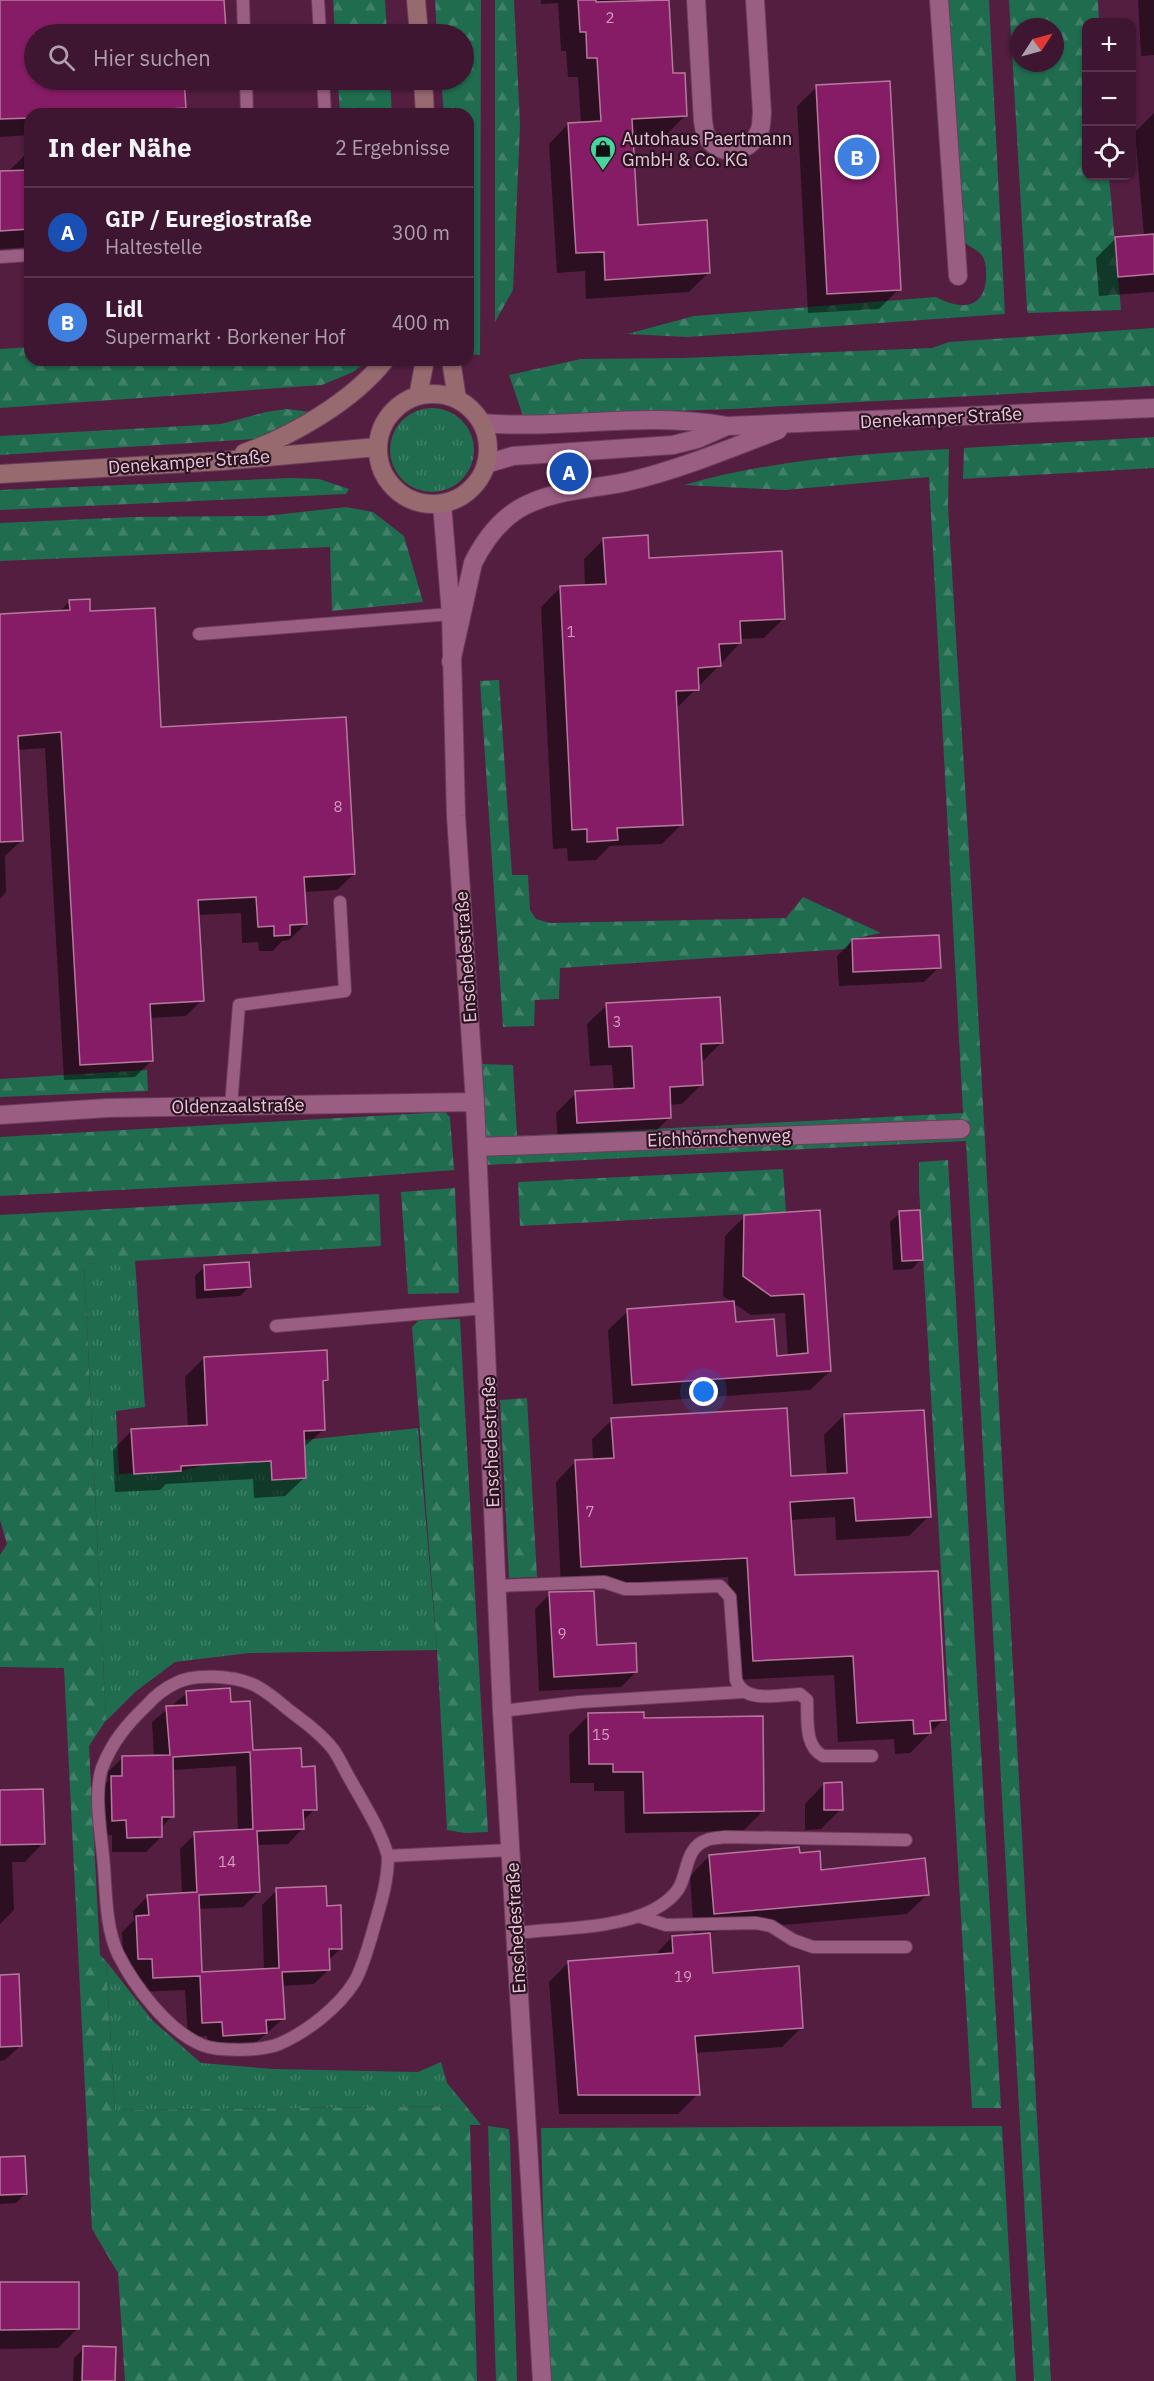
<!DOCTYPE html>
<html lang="de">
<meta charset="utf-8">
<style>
:root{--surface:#3f1631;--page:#461f39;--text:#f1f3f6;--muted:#ad9fab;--line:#58354d;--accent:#bca0f2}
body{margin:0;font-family:"IBM Plex Sans",sans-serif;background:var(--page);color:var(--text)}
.controls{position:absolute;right:18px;top:18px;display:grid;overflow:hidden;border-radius:12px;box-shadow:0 2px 4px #0004}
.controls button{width:54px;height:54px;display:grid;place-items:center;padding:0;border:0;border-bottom:2px solid var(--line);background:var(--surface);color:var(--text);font:30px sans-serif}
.compass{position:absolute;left:1010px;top:18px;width:54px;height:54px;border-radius:50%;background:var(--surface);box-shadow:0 2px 4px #0004;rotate:54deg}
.you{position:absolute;left:704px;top:1392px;width:21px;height:21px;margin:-15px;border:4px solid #fff;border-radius:50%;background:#1a73e8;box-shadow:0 0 0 9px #1a73e833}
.badge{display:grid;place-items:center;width:39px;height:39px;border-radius:50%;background:var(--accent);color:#fff;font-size:20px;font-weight:700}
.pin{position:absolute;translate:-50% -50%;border:3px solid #fff;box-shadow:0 2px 6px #0006}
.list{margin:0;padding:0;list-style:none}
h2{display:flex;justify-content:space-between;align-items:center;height:78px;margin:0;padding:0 24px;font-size:26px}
h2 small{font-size:20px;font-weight:400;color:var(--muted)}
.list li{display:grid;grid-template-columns:39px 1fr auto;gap:18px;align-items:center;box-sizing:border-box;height:90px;padding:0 24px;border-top:2px solid var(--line)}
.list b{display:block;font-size:22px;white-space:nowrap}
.list p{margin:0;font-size:20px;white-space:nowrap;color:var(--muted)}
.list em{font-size:20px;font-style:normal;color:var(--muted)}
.icon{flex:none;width:33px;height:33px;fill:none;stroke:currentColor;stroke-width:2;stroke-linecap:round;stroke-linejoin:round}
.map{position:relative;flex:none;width:1154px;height:2381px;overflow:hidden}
.search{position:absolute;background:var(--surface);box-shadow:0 2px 4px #0004;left:24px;top:24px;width:450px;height:66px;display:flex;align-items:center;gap:15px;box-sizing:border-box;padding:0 21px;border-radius:33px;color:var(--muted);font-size:22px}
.panel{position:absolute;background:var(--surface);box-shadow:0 2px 4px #0004;left:24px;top:108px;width:450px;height:258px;border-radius:18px}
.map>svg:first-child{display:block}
</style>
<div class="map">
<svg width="1154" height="2381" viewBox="0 0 1154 2381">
<defs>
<pattern id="grass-tufts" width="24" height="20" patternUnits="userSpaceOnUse" patternTransform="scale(1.5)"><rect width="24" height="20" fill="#206c4f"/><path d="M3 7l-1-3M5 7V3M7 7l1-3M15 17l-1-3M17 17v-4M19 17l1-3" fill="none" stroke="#408068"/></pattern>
<pattern id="forest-firs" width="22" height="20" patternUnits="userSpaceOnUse" patternTransform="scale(1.5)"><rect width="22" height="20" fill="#206c4f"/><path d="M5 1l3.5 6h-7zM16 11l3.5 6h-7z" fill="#408068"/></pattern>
</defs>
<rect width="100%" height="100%" fill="#541e41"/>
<path fill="url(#grass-tufts)" d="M390 450a42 42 0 1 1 84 0a42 42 0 1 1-84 0Z
M135,1260L145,1407L116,1411L119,1474L181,1471L209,1464L271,1461L306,1478L304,1440L418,1428L437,1650L249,1653L175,1662L135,1692L106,1721L84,1264Z
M106,1961L153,2021L201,2063L273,2069L418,2072L441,2062L447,2083L466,2106L115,2110Z"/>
<path fill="url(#forest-firs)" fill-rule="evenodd" d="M333,0H385L387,34H335Z
M435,0H481L480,355L468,354V114H444L441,80H464V34H437Z
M495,0H514L520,125L513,290L495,322Z
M948,0H989L1005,314L687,337L627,334L694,316L936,297C958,309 983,311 986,280C986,273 987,265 983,257C978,248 967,248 963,239Z
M1009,0H1098L1099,22H1086V176H1109L1121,310L1028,313L1027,310ZM1019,27H1055V63H1019Z
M338,80H390L392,114H340Z
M1154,328V386L732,409L523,416L509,375L581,359L682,358L932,348L949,342Z
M30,347V360H370L353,372L322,385L0,408V349Z
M287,409L310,412L286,427L255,439L0,455V436L221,424L266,412Z
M1154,437V468L963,479L964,448Z
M949,449L948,506L973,916L1051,2381H1034L966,1141L487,1165L481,1064L513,1065L517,1136L963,1113L929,477L785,490L684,485C770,460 859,454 949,449Z
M291,478L319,479L349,489L346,494L0,510V490Z
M346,507L373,512L404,536L423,602L332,611L330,547L0,561V523L133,517L265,516Z
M499,680L512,875H528L530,910L536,919L550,923L786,918L803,897L881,933L852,939L846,949L560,968L559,999L535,1000L534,1026L503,1027L480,681Z
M147,1070L148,1091L0,1097V1079Z
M445,1112L450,1117L454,1170L335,1179L0,1196V1137Z
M948,1160L1001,2108H972L919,1188V1162Z
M783,1169L786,1212L520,1226L518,1182Z
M455,1188L459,1293L408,1294L401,1192Z
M379,1194L381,1246L84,1264L106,1720L89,1746L100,1955L106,1961L115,2110L466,2106L481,2125H470L477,2381H125L118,2273L92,2229L64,1668L0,1667V1555L7,1544L0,1520V1215Z
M460,1319L488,1832L465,1833L447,1830L437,1650L412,1327L419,1320Z
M527,1398L537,1577L509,1578L500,1400Z
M488,2126L509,2129L510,2140L517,2381H496Z
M1002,2126L1016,2381H547L541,2128Z"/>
<path fill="#0007" fill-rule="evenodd" d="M0,0H223L224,28L218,34H34V80H183L184,107L178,114H30V135L0,137Z
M541,0H667L671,75L686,115L666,135L631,137L637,226L709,272L689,292L586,299L585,271L557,273L549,144L568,124H581L578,77H568L566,51H561L558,3L541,4Z
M1138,0H1154V55L1141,56Z
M817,87L899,289L879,309L808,313L797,106Z
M1154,113V292L1099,296L1096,258L1115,239L1144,236L1135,132Z
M27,153H30V247L0,249V173H7Z
M604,539L784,618L764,638L740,639V643L719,666L676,709L682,824L662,844L610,846L596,860L568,861L567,848L553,849L541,607L561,587L585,586L584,559Z
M70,601L89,612L160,729L354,874L337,890L304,892L306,924L289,940L282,941L273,951H259L258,942L242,943L241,913L198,915L202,1000L186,1016L149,1018L152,1060L135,1077L64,1080L45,748L17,750L22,840L5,856L6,892L0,899V615L59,612Z
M852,941L939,967L924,982L839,986L837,956Z
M607,1005L721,1043L701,1063L702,1084L682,1104L669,1105L670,1117L650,1137L558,1142L556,1113L576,1093L614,1091L612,1065L590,1066L587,1024Z
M819,1211L830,1371L810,1390L613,1404L608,1330L628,1311L732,1302L723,1296L725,1236L745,1216ZM733,1303L751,1315L785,1313L788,1356L775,1357L735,1323Z
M900,1213L921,1259L912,1269L893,1270L890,1222Z
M204,1267L250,1286L240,1296L196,1299L195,1276Z
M204,1358L327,1380L322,1385L324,1429L303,1448L305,1477L285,1496L254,1498L253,1479L166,1484L160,1490L115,1492L113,1450L132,1430L188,1427L185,1377Z
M844,1415L929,1516L909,1536L836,1540L835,1517L790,1520L793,1576L944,1719L910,1753L895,1754L894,1739L838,1742L834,1675L733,1680L728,1577L561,1587L556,1482L575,1462L593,1461L592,1439L612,1420L789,1478L827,1476L824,1435Z
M550,1594L595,1647L636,1672L621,1687L539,1691L535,1609Z
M187,1693L230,1704L251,1751L301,1768L315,1809L302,1822V1829L288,1844L256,1845L258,1892L243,1907L198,1909L201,1974L264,1970L262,1905L277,1890L325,1908L341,1948L328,1961L329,1969L314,1984L282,1986L284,2018L250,2048L208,2050L207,2036L188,2038L185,1990L138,1992L137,1973H124L122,1932L134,1920L133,1911L148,1896L182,1895L180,1849L195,1834L238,1831L236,1766L172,1770V1816L161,1828V1837L146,1852H112V1835H97L96,1793L108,1781V1772L123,1757H154L152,1722Z
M589,1715L642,1719L763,1811L743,1831L625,1833L624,1791H594V1783H570L569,1735Z
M824,1784L841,1809L821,1829L805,1830V1804Z
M0,1791L43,1843L25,1862H12L14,1910L0,1924Z
M798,1854L820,1871L927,1895L907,1914L697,1933L711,1974L802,2027L782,2047L695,2053L698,2094L678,2114H559L549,1982L569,1962L654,1956L672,1937L694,1936L690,1876L709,1856Z
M0,1977L20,2046L5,2060L0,2061Z
M0,2159L25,2194L16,2203L0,2204Z
M0,2284L78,2328L58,2348L0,2349Z
M84,2348L113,2381H73L74,2358Z"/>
<path fill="#861c65" stroke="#b7789d" stroke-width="1.5" d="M0,0H224L226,29L181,31V34H34V80H184L186,108L78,114H30V118L0,119Z
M578,0H596V2L669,0L673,73H685L687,116L632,119L638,225L707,220L710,273L605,280L604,252L576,253L568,123L601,121L597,58H587L586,32H580Z
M890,81L901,290L827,294L816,85Z
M30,170V229L0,231V171Z
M1154,234V274L1118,277L1115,237Z
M648,535L649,558L782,551L785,619L740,621L741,643L719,644L721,666L698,668L699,690L676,691L683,825L617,828L618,840L587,842V829L572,830L560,586L606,584L603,538Z
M90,599V611L155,608L161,727L346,717L355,874L304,877L307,924L290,925V935L274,936V926L258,927L256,897L198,900L204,1001L150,1004L153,1061L80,1065L61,732L18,736L23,841L0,842V614L70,610L69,600Z
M939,935L941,968L853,972L852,939Z
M720,997L723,1043L701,1044L703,1085L670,1087L671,1118L577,1123L575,1091L634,1088L632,1046L609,1047L606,1003Z
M820,1210L831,1371L632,1385L627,1309L734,1301L736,1322L774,1319L777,1356L808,1353L804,1294L771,1296L743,1276L744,1215Z
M920,1210L923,1260L902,1261L899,1211Z
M249,1262L251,1287L205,1290L204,1265Z
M327,1350L328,1380L323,1381L325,1430L304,1431L306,1478L272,1480L271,1461L181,1466V1471L134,1474L131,1429L207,1425L204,1357Z
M787,1408L791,1476L847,1473L844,1414L924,1410L931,1517L856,1521L854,1498L790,1502L795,1575L938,1571L946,1720L930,1721L931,1733L914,1734L913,1720L857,1723L853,1656L753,1661L747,1558L581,1567L575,1460L614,1458L611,1418Z
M594,1591L597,1645L636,1643L637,1672L554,1677L549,1592Z
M230,1688L231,1702L250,1701L253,1750L301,1748L302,1767L315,1766L317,1810H303L304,1829L257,1831L260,1892L199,1895L202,1972L279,1968L276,1888L326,1886L327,1906L341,1905L342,1949H329L330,1970L282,1972L285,2019L266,2020L267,2033L223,2036L222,2022L202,2023L200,1976L153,1978L152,1959H138L136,1916L149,1915L147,1895L197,1892L194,1832L253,1829L250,1752L173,1757L174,1817H162V1837L127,1838L126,1820L112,1821L111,1776H122V1756L170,1755L166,1706L187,1705L186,1691Z
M644,1712V1718L763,1716L764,1811L644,1813L643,1772H613V1764H589L588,1713Z
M842,1782L843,1810H824V1783Z
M43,1789L45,1844L0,1845V1790Z
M799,1847L800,1853L820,1851L821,1870L925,1858L929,1895L714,1914L709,1855Z
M710,1933L713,1973L799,1966L803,2028L695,2036L700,2095H578L568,1961L673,1953L672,1936Z
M19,1974L22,2046L0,2047V1975Z
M25,2156L27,2194L0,2195V2157Z
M0,2282H79V2329L0,2330Z
M83,2346L116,2347L115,2381H82Z"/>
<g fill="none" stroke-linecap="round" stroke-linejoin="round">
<defs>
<path id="service" d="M243,0L244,34
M318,0L320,34
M246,80L247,114
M323,80L325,114
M0,257L30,255
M199,634L451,614
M231,1106L239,1005L345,991L340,902
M276,1326L485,1308
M497,1586L604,1582L625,1589H639L720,1586L730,1597L736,1680C744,1704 779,1695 800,1694L807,1700C808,1719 804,1746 823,1756H872
M502,1711L579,1702L742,1692
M388,1856C388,1881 381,1903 374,1927C369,1945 364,1964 355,1981C339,2007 307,2032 279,2044C262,2051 220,2052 202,2045C168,2031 134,1986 118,1954C106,1929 106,1894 104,1867C102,1838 93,1795 102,1768C112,1742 127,1724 147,1705C155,1696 165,1688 176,1683C194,1673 233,1676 252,1684C266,1690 278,1701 290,1711C306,1723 321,1734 333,1749C340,1759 345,1771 351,1781C365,1806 380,1829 388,1856L512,1850
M638,1916L666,1925L756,1923L771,1926L793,1940L813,1947H906
M516,1933C558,1928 616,1929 653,1910C663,1905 675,1896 680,1886C688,1870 686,1847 707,1840C712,1838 720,1838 725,1837L906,1840"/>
<path id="minor" d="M696,0L703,121C704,125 704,131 706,135C718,158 750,154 759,132C762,126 761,119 762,113L755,0
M939,0L958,276
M442,504L451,614L456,816L475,1102L502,1711L542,2381
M0,1115L107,1108L475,1102
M478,1147L961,1129"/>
<path id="tertiary" d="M482,423C564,430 644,411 727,426L1154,408
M486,464L513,456L673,445L697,439L727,426
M451,662L473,563C484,541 501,518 524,506C555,490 593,489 626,482C678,470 729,449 778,430"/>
<path id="secondary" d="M416,0L419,34
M423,80L425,114
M451,360L457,399
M378 449a55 55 0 1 1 110 0a55 55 0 1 1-110 0Z
M418,396L425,360
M244,453C292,436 353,401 385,360
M0,474L222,461L377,447"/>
</defs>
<use href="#service" stroke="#6c3d5d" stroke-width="14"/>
<use href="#minor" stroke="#6c3d5d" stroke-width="20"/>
<use href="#tertiary" stroke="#6c3d5d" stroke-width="20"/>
<use href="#secondary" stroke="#6c3d5d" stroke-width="20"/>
<use href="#service" stroke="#9b5e83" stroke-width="12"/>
<use href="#minor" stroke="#9b5e83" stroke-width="18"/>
<use href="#tertiary" stroke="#9b5e83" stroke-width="18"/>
<use href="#secondary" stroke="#966a6e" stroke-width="18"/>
</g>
<defs>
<symbol id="shop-pin" viewBox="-11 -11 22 30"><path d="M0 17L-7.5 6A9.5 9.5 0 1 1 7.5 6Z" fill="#47d49e" stroke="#2b1322"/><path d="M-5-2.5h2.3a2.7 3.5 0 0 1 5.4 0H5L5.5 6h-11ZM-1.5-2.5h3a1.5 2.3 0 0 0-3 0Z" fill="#111"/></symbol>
</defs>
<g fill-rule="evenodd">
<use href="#shop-pin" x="588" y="134" width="30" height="40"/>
</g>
<g text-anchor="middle" stroke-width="4.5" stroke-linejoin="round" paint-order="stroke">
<g font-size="15" fill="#d09cbd">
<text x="610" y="23">2</text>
<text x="571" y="637">1</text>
<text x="338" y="812">8</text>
<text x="617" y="1027">3</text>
<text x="590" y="1517">7</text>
<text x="562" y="1639">9</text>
<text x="601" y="1740">15</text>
<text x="227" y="1867">14</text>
<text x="683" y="1982">19</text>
</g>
<g font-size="18" fill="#e9c7da" stroke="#2b1322" text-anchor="start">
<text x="622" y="145">Autohaus Paertmann<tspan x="622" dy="21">GmbH &amp; Co. KG</tspan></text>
</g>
<g font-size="18" fill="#e9c7da" stroke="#2b1322">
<text transform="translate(941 418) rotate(-3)" y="6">Denekamper Straße</text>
<text transform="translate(189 462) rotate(-4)" y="6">Denekamper Straße</text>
<text transform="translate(466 957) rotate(-94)" y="6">Enschedestraße</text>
<text transform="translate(238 1106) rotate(-1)" y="6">Oldenzaalstraße</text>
<text transform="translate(719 1138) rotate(-2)" y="6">Eichhörnchenweg</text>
<text transform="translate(491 1442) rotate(-92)" y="6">Enschedestraße</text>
<text transform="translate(516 1928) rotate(-93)" y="6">Enschedestraße</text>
</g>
</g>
</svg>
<div class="controls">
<button>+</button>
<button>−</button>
<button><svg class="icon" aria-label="locate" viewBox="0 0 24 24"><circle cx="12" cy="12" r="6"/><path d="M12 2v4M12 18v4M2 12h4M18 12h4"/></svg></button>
</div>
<svg class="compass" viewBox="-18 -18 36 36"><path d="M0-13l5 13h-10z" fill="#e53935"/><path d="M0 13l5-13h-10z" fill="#ad9fab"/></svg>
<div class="you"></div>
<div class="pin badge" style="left:569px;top:472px;background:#1a4fb4">A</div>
<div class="pin badge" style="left:857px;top:157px;background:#3f7fe0">B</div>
<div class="search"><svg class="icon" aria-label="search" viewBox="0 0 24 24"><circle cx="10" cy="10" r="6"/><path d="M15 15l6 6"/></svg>Hier suchen</div>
<section class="panel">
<h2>In der Nähe<small>2 Ergebnisse</small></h2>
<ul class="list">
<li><span class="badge" style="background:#1a4fb4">A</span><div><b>GIP / Euregiostraße</b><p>Haltestelle</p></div><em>300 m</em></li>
<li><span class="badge" style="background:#3f7fe0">B</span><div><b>Lidl</b><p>Supermarkt · Borkener Hof</p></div><em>400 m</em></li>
</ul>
</section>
</div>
